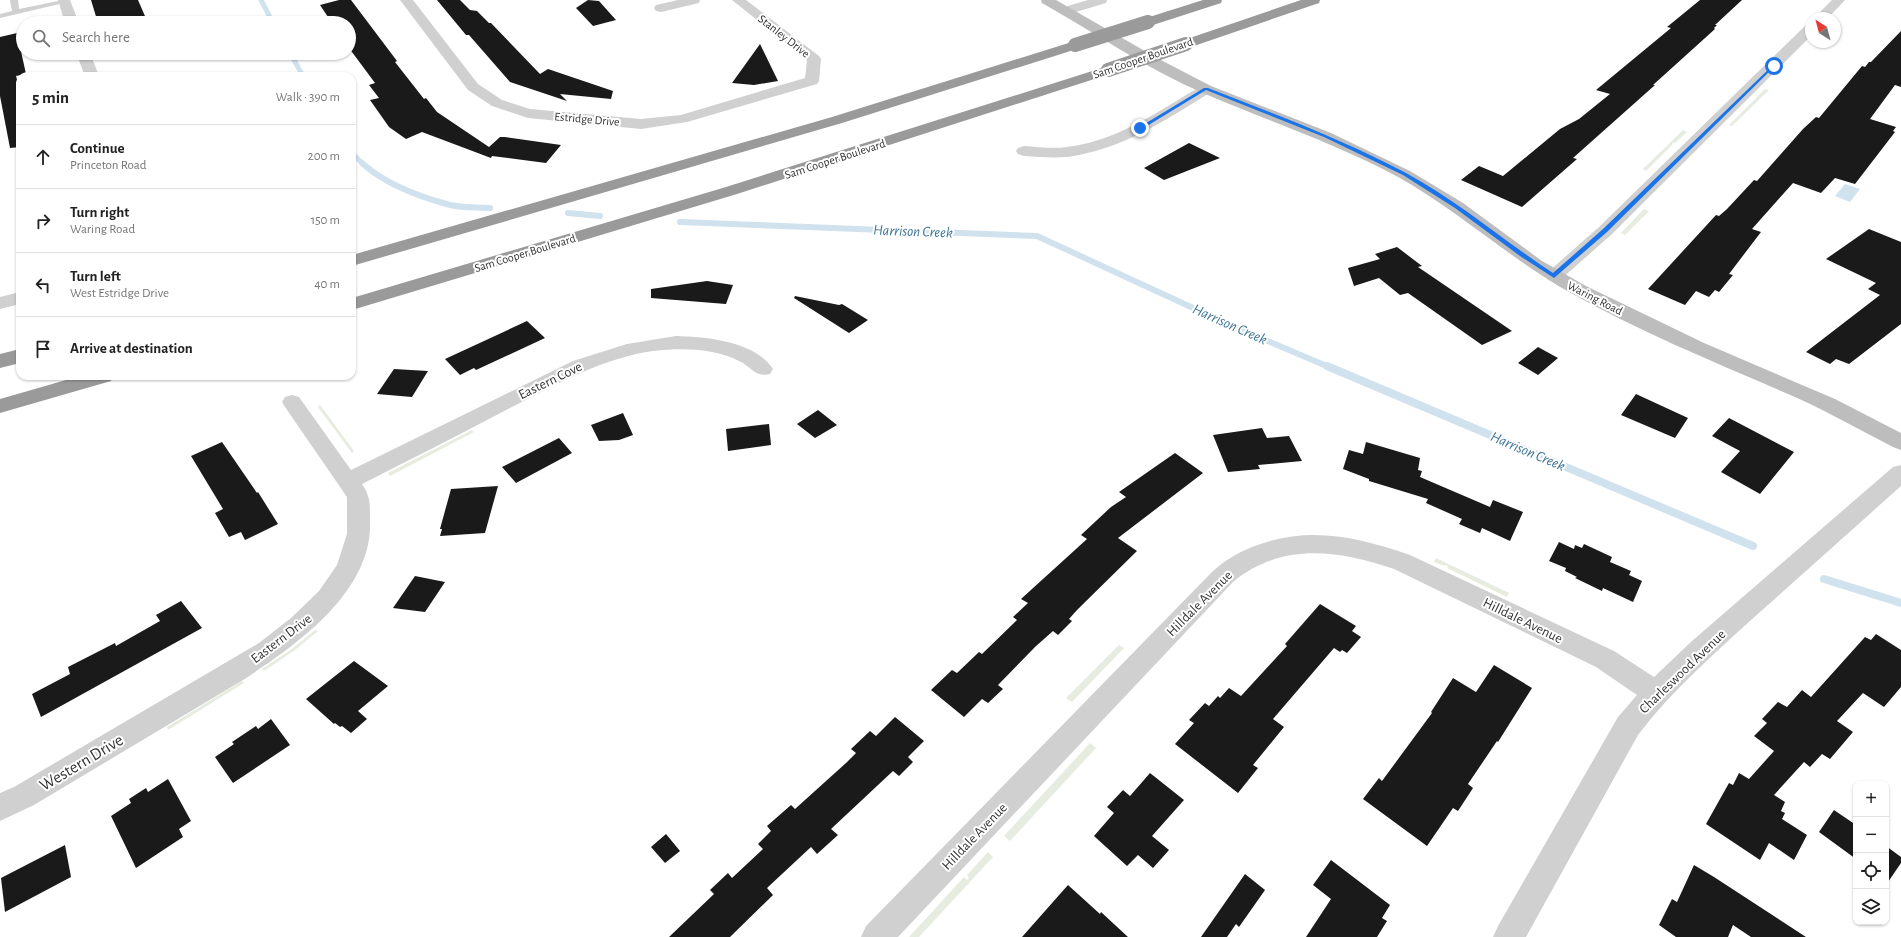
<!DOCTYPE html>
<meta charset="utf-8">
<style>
:root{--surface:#fff;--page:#f2f2f2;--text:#222;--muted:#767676;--line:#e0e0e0}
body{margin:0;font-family:"Alegreya Sans",sans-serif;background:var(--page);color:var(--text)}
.controls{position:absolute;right:12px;bottom:12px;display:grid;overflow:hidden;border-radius:8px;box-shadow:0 1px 3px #0004}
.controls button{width:36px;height:36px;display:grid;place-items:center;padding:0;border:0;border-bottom:1px solid var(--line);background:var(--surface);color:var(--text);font:20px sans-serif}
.compass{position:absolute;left:1805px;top:12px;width:36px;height:36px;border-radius:50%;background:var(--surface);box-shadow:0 1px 3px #0004;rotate:324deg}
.stop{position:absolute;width:12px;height:12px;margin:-9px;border:3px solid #1a73e8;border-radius:50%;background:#fff}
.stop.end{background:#1a73e8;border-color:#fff;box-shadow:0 1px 4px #0008}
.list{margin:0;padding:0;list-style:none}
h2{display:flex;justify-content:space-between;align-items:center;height:52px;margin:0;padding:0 16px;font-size:17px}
h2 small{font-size:13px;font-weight:400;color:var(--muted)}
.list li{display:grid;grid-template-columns:26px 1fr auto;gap:12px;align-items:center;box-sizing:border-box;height:64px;padding:0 16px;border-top:1px solid var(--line)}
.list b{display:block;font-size:15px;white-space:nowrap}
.list p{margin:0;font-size:13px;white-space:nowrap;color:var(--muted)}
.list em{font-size:13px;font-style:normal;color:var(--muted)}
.icon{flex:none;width:22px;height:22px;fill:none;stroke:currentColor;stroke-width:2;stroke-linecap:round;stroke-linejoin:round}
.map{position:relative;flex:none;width:1901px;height:937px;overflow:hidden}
.search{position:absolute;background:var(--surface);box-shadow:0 1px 3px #0004;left:16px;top:16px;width:340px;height:44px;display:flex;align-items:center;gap:10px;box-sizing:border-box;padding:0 14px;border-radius:22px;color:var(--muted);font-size:15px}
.panel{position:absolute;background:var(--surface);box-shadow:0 1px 3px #0004;left:16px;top:72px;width:340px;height:308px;border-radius:12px}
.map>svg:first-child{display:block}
</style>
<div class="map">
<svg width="1901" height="937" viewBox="0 0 1901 937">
<rect width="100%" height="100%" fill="#fff"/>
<path fill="#e6ecdf" d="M1765,89L1769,90L1732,126L1729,125Z
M1683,130L1687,132L1675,143H1672L1673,144L1646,171L1643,169Z
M1644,209L1649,211L1625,235L1621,233Z
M320,405L354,451L352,453L318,407Z
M472,430L474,432L390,476L388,473Z
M1436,558L1509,593L1507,597L1447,568L1448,566L1445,565L1444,566L1434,562Z
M315,630L318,631L295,650L264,671L262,669L292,649Z
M1119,645L1124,648L1072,702L1066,698Z
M242,681L244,683L168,730L167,727Z
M1090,743L1096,748L1010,841L1004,836Z
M988,852L993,857L919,937H909L964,877L967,880L969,878L967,875Z"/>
<path fill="#cfe2ee" d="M1845,184L1860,189L1850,202L1835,196Z"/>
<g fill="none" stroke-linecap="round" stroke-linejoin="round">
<path stroke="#cfe2ee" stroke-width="5" d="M261,0L273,23
M290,53L303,76
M352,153L363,164"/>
<path stroke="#cfe2ee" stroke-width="6" d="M362,163C385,184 420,197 450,205C463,208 477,207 490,208
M568,213L600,216
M680,222L1037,236L1230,325L1329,367"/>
<path stroke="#cfe2ee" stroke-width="8" d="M1327,366L1753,546
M1824,579L1901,603"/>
</g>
<path fill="#1a1a1a" d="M91,0H138L148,23H98Z
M339,0H351L397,61L395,62L424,99L426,98L437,112L489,147L500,137H505L561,145L546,163L492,156L491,158L422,132L406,139L389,127L370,100L379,98L369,85L375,83L349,48V23H332L320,5Z
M437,0H460L470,10L477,11L489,23H491L540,74L548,69L613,91L611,99L560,94L567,101L510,82L469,35H466Z
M588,0L599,1L616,20L593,26L576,8Z
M1700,0H1742L1715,25H1717L1714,28L1715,29L1653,85H1655L1573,158L1577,159L1522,207L1461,180L1479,166L1503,176L1560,129L1579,119L1610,94L1596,90L1671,28L1667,27Z
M1901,31V87L1895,85L1870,119L1896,127L1893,131L1895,132L1855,184L1835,178L1821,193L1793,183L1752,229L1761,232L1729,274L1733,275L1719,292L1715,290L1709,297L1696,291L1685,305L1648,289L1716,215L1719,216L1727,209L1754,180L1757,181L1803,129L1816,117L1819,118L1862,66L1865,67L1869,62H1871Z
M17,33L26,74L16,76L20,91V147L10,148L0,96V37Z
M760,44L778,81L754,85L732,83Z
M1189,143L1220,158L1164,180L1144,168Z
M1869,229L1901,242V324L1849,364L1836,359L1830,364L1806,352L1880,295L1868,289L1876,283L1826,259Z
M1397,247L1422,266L1418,267L1512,331L1482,345L1408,293L1400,295L1379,278L1354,286L1348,268L1380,259L1375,254Z
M707,281L733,285L726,304L651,298V289Z
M795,296L839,305L842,304L868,320L849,333L794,298Z
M527,321L545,338L476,370L474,368L460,375L445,359Z
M1538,347L1558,358L1538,375L1518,363Z
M394,369L428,371L412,397L377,394Z
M1636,394L1688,418L1675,438L1621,415Z
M818,410L837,425L815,438L797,424Z
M623,413L633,435L619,440L599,441L591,425Z
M1729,418L1794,452L1760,494L1721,472L1740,451L1712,436Z
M769,424L771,445L728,451L726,429Z
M1262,428L1267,438L1289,436L1302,461L1258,465L1260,469L1228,472L1213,435Z
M559,438L572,453L516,483L502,467Z
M222,442L257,493L258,492L278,524L245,540L241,532L229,537L215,513L223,509L191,456Z
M1366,442L1420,458L1418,470L1422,471L1420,477L1490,507L1493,500L1523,512L1510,541L1482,528L1480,533L1459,524L1462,519L1426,503L1428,499L1369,481V479L1343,469L1349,450L1363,454Z
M1175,453L1203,473L1118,538L1137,551L1077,610L1069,619L1072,621L1058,635L1053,631L1035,647L998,685L1003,689L988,703L982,699L964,717L931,690L952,670L957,673L979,652L982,654L1017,620L1013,617L1028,603L1021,599L1087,539L1081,535L1111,507L1126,497L1119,492Z
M498,486L485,533L440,536L442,529H440L451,489Z
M1559,542L1574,549L1575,545L1582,548L1584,544L1612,557L1610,562L1631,571L1629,575L1642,581L1633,602L1603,588L1602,591L1575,578L1577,577L1565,571L1566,568L1549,561Z
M415,576L445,582L425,612L393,608Z
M181,601L202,628L41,717L32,694L70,674L68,667L70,666L115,643L116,646L160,621L156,615Z
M1320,604L1356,626L1352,631L1361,637L1347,653L1342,650L1340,652L1334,648L1273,719L1284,727L1253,765L1258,768L1238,793L1175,744L1194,723L1189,720L1205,703L1209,706L1218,696L1220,698L1229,688L1241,696L1287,646L1285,644Z
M1876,634L1901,650V687L1884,707L1863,693L1837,721L1853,732L1830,759L1822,754L1810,767L1804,762L1774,795L1785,802L1781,811L1785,813L1782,819L1807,835L1794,860L1769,843L1760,860L1706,824L1729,783L1733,785L1739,773L1749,779L1774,751L1754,736L1767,723L1762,719L1778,702L1787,707L1802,690L1811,697L1865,637L1871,640Z
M354,661L388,686L358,711L367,719L351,733L342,726L340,727L335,723L334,724L306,699Z
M1494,665L1532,688L1498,742L1497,741L1468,784L1473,788L1458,811L1453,808L1427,846L1363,799L1379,778L1382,781L1432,713L1431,712L1453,678L1476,692Z
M895,717L924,741L908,757L913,762L899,776L893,771L831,829L838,835L817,854L811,847L767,888L773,895L730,937H669L714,894L710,890L728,873L732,878L763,849L758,844L771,831L767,826L791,805L795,809L846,763L856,753L851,749L870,731L876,736Z
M271,719L290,745L233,783L215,757L234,744L232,742L256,726L258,729Z
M1150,773L1184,800L1152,836L1169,850L1153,868L1138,855L1127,866L1094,836L1114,813L1107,807L1123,790L1130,796Z
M168,779L191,821L179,829L183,837L136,868L111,816L131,803L129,799L146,788L148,792Z
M1834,810L1856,825V859L1819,832Z
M666,834L680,851L665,863L651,847Z
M65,845L71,877L5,912L1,878Z
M1886,846L1901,857V863L1888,882L1886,880Z
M1331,860L1390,905L1382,918L1387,921L1377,937H1306L1331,899L1313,885Z
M1694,865L1714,877L1806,937H1751L1733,925L1728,937H1676L1659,925L1672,899L1677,902Z
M1245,874L1265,890L1239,927L1236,924L1227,937H1201Z
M1068,885L1100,914L1101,912L1128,937H1022Z"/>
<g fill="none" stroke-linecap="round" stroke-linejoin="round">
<path fill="#d0d0d0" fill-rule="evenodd" d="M10,0H18L19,9L63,0L68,2L0,18V14L12,11Z"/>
<path fill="#d0d0d0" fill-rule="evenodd" d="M58,0H70L79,23H65Z
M400,0H413L478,84L502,100L530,109L641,119L681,115L805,78L807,60L732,0H746L819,56L821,59L819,81L817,84L687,122L641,129L528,118L492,106L468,90Z
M678,0H700L699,3L661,12L656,11L654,8L656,5Z
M1088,0H1107L1106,3L1066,15L1061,14L1059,11L1061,8Z
M1832,0H1845L1828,18H1814Z
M1811,24V36L1611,235L1560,280L1554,282L1548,280L1545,276L1548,272L1599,227L1806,25Z
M76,53H90L99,76H85Z
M1206,85L1211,86L1213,89L1211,92C1166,120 1121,150 1067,157C1053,158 1038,157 1024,156L1018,154L1016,151L1018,148L1024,146C1038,147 1053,149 1067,147C1117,141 1159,111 1201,86Z
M20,292V304L0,309V297Z
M676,336C706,337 755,341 773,369L770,374C755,378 751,366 739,361C712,348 682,348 653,351C602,358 555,385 510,408C461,434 411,459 362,484C371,497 370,506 370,521C373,592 295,646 243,680L34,805L0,821V793L14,787L259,643L291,618L319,591L337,565L347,534V497L285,407L282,402L285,397L292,395L299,397L351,470L573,361L627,344Z
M1901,465V486C1854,528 1807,570 1760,612C1717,651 1673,689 1638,735L1526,937H1493L1498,926L1618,717L1637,695L1596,667L1394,569C1338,550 1282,542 1233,582L898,937H861L866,926L1211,573C1222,562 1237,553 1252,547C1308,525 1356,537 1410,555L1614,651L1654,677L1692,641L1893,467Z"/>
<path fill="#bdbdbd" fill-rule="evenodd" d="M1041,0H1056L1157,58L1211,86L1331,133L1410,171L1463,203L1542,261L1586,286L1704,343L1835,399L1901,433V450L1893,447C1856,428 1820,407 1781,391C1710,360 1638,331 1571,293C1510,259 1459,211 1398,177C1335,143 1268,121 1203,93C1147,69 1095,33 1042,3Z"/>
<path fill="#9a9a9a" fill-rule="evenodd" d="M1203,0H1222L1221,3L1153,25H1143L1141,22L1143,19Z
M1301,0H1320L1319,3L1191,47H1181L1179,44L1181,41Z
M1075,41L1080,42L1082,45L1080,48L842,123L352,266V255L832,117Z
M1108,66L1113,67L1115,70L1113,73L737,194L352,310V298L726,187Z
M20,349V363L0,368V354Z
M80,376H114L111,381L0,413V399Z"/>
<path stroke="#9a9a9a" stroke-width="14" d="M1075,45L1148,22
M1108,70L1186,44"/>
</g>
<path fill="#1a73e8" d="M1774,64L1775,66L1607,232L1554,278L1520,256L1455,208L1403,175L1324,137L1206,90L1142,129L1138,128L1204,88H1208C1274,114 1342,139 1406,173C1458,201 1504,241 1553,273L1603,229Z"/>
<g text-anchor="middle" stroke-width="4" stroke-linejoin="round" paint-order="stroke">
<g font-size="12" fill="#333" stroke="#fff">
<text transform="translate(784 36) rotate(38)" y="4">Stanley Drive</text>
<text transform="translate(1143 58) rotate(-19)" y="4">Sam Cooper Boulevard</text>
<text transform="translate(587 119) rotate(5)" y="4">Estridge Drive</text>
<text transform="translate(835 159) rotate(-18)" y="4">Sam Cooper Boulevard</text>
<text transform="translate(525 253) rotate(-17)" y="4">Sam Cooper Boulevard</text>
<text transform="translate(1595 298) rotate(27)" y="4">Waring Road</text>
</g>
<g font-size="14" fill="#333" stroke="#fff">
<text transform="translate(550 380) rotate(-26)" y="5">Eastern Cove</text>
<text transform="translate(1199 603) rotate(-45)" y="5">Hilldale Avenue</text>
<text transform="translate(1523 620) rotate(26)" y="5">Hilldale Avenue</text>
<text transform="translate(281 638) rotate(-37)" y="5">Eastern Drive</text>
<text transform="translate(1682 671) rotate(-44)" y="5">Charleswood Avenue</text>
<text transform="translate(974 836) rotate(-46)" y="5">Hilldale Avenue</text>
</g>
<g font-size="15" font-style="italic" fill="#3f7597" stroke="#fff">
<text transform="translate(913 231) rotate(2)" y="5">Harrison Creek</text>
<text transform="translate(1230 324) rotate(24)" y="5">Harrison Creek</text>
<text transform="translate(1528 451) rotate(23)" y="5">Harrison Creek</text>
</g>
<g font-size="17" fill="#333" stroke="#fff">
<text transform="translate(81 762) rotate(-31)" y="6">Western Drive</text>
</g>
</g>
</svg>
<div class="controls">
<button>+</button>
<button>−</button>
<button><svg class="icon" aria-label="locate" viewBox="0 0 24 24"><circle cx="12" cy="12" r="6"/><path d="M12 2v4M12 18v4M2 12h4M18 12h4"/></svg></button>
<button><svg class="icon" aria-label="layers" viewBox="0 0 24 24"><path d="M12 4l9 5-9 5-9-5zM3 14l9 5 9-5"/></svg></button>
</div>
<svg class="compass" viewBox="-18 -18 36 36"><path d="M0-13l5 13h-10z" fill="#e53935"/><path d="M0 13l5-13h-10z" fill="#767676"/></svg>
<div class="stop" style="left:1774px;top:66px"></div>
<div class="stop end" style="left:1140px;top:128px"></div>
<div class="search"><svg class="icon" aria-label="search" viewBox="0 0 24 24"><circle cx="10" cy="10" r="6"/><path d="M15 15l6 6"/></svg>Search here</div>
<section class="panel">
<h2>5 min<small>Walk · 390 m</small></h2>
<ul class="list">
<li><svg class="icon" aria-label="ahead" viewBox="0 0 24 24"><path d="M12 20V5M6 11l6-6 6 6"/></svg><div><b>Continue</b><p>Princeton Road</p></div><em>200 m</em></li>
<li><svg class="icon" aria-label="right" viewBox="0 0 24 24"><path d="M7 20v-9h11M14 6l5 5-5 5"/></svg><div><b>Turn right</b><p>Waring Road</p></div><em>150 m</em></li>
<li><svg class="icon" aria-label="left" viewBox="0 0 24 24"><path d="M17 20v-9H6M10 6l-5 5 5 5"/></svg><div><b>Turn left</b><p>West Estridge Drive</p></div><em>40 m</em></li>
<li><svg class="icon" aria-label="arrive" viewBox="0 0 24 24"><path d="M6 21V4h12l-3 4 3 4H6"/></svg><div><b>Arrive at destination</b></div></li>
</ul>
</section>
</div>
